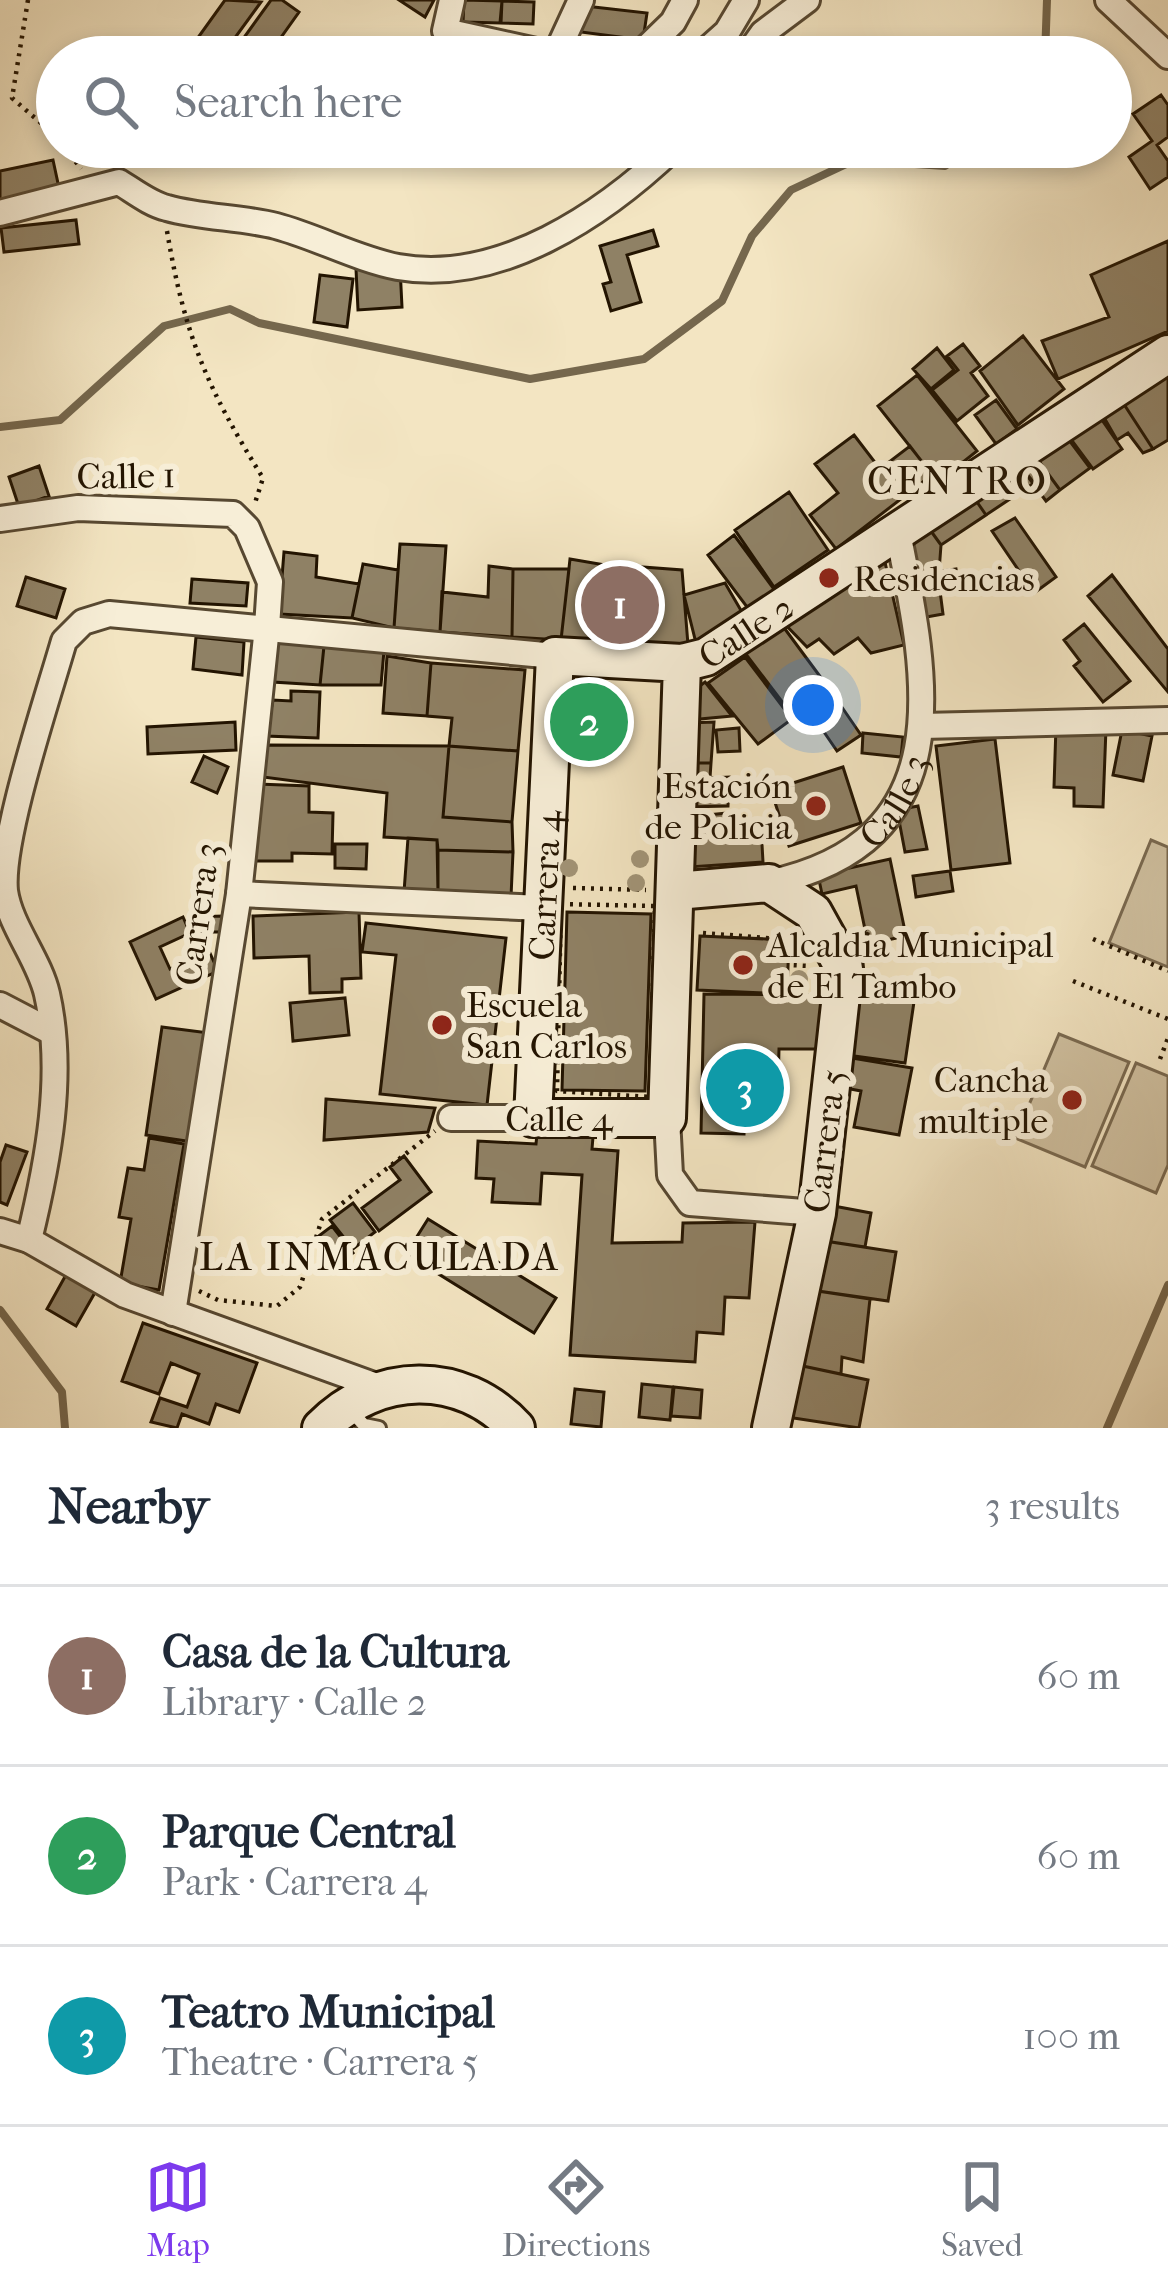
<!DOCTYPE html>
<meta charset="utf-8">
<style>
:root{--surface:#fff;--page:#f6f6f7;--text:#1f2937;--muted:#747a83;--line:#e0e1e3;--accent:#7c3aed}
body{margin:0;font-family:"IM FELL French Canon",serif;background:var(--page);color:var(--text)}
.you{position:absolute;left:813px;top:705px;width:42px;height:42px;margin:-30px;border:9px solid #fff;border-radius:50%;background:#1a73e8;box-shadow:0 0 0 18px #1a73e833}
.badge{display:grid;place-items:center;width:78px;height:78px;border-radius:50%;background:var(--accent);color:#fff;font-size:39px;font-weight:700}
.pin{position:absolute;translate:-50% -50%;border:6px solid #fff;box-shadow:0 3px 12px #0006}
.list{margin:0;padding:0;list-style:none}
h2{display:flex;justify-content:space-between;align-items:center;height:156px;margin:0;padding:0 48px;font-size:51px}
h2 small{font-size:39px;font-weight:400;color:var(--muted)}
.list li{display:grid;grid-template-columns:78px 1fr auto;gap:36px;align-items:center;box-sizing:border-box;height:180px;padding:0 48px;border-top:3px solid var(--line)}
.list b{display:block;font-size:45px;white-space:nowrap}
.list p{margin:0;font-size:39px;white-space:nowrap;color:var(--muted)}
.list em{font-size:39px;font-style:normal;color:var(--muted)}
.icon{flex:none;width:66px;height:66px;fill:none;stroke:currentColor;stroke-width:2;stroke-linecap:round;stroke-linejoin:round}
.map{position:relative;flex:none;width:1168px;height:1428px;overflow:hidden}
.search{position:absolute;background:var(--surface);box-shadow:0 6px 18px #0003;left:36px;right:36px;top:36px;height:132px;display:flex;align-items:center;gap:30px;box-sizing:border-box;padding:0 42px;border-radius:66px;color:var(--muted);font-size:45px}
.sheet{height:696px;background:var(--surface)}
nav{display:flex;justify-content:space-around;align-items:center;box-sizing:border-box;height:168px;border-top:3px solid var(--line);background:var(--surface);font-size:33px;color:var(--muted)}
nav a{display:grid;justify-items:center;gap:6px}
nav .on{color:var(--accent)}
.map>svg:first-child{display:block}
</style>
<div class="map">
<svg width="1168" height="1428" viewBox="0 0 1168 1428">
<rect width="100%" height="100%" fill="#f3e5c2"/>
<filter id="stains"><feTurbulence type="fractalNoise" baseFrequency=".00167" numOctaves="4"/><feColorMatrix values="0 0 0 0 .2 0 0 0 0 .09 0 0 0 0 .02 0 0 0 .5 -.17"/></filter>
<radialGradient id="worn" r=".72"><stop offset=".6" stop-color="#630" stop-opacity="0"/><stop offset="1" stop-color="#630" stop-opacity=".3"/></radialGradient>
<path fill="#d0c1a1" stroke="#7a6a51" stroke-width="3" d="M1151,840L1168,847V967L1109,943Z
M1059,1034L1129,1062L1085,1167L1015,1138Z
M1136,1063L1168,1076V1165L1156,1193L1092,1166Z"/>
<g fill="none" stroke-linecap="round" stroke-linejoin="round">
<path stroke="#75674d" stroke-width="8" d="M1045,57L1047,0
M0,427L60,420L164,326L230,309L259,323L530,379L644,359L722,301L752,236L791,190L855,160L945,166L973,147
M0,1310L62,1392L65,1428
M1107,1428L1168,1285"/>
</g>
<path fill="#8f8165" stroke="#231401" stroke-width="3" d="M225,0L261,2L221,57H184Z
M271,0H282L299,12L267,57H230Z
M399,0H434L425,17Z
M464,0L502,1L500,23L463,22Z
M502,1L534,2L533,24L501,23Z
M585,6L647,13L643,40L581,32Z
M1161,95L1168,105V137L1157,145L1168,161V177L1150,189L1129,157L1152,141L1133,114Z
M53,160L59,188L0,202V171Z
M76,220L79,244L4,252L1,228Z
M653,230L658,246L627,255L641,302L611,311L603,284L611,282L600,246Z
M1168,241V331L1058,379L1042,341L1109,317L1091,275Z
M400,267L402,307L358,310L356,269Z
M320,275L353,279L347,327L314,322Z
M1023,336L1064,389L1018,425L980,371Z
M963,344L980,366L971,373L988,396L957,421L932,390L958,370L947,356Z
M937,348L954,370L931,389L913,369Z
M1168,368V440L1153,449L1118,395Z
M917,375L977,451L938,482L878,406Z
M1118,395L1153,449L1143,453L1128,433L1117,440L1098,407Z
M996,400L1017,429L996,444L975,415Z
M1095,410L1122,449L1093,469L1064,430Z
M1060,428L1090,468L1060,490L1030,449Z
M854,435L880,469L910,446L932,475L836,549L810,515L838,493L815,464Z
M1030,449L1060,490L1046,501L1015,459Z
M1015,459L1034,483L986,515L968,489Z
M39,466L49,496L19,507L9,477Z
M968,489L986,515L941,545L923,520Z
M789,492L828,550L774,587L735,530Z
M1015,518L1056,577L1034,593L992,531Z
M923,520L941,545L939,572L914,575L907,532Z
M734,535L782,600L756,619L708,555Z
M400,544L446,546L440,632L394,628Z
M284,552L317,556L316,577L359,584L352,618L279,614Z
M884,558L904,645L871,653L858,638L834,654L819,639L807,647L780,619Z
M570,559L605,565L600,643L561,640Z
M363,564L398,570L394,628L352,618Z
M605,565L640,567L635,645L600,643Z
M489,566L513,569L512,637L440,632L442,592L488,597Z
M643,567L682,570L688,645L639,643Z
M513,569H569L561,640L512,637Z
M956,569L959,588L940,591L943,614L921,618L914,575Z
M1112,575L1168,649V692L1088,596Z
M26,577L65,589L56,618L17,606Z
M192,579L248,583L246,606L190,603Z
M725,583L746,619L697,647L684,595Z
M1084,624L1130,681L1103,702L1074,666L1080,661L1064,640Z
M782,625L836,698L799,724L745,653Z
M196,637L244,642L242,675L193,669Z
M276,639L324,646L320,685L273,682Z
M324,646L384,651L381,685H320Z
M387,656L431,663L427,716L383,713Z
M745,657L792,719L758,744L708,683Z
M431,663L525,670L518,751L449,746L452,718L427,716Z
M705,682L732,716L689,720L688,695Z
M291,691L320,692L318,738L266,736L273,700L291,701Z
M837,700L861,735L837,751L813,716Z
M235,722L236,750L148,754L147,727Z
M714,722L711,763H685L688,723Z
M1056,726L1106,728L1103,807L1074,806V788L1054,787Z
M739,728L740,751L718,752L716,730Z
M1122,730L1152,736L1143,781L1113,775Z
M863,733L903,737L901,757L862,753Z
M995,739L1010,863L951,870L936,746Z
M267,745L449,746L443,817L512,822L513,852L438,850L437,840L384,837L387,793L263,777Z
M449,746L518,751L512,822L443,817Z
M204,756L228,767L217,793L192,782Z
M685,763H711L710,778L729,777L728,806L686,807Z
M843,767L861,823L789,846L771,790Z
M257,784L309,786V812L333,813L332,854L292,853V861H255Z
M918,806L927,849L905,852L897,810Z
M728,813L729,829L761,827L763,862L689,867L686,817Z
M408,838L437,840L438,893L404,892Z
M335,844H367L366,869L335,868Z
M438,850L513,852L511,897L438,893Z
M890,859L906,936L868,944L856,886L822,894L818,875Z
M950,871L953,891L916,897L913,876Z
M359,912L361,978L342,979V992L310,993L309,956L254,958L253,916Z
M567,912L651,914L645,1091L562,1090Z
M223,916V932H191V917Z
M183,917L190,933L160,947L170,969L209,951L218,971L156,999L130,942Z
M366,923L506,938L487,1105L380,1094L396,955L362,952Z
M700,936L789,940L787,994L697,990Z
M857,987L915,995L905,1063L847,1055Z
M704,994L824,995L823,1049H779L778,1088H745L744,1134L701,1133Z
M345,998L349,1035L293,1041L290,1003Z
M162,1027L209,1033L193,1142L146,1135Z
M846,1057L912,1068L899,1135L854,1127L861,1091L840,1087Z
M326,1099L435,1108L428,1132L324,1140Z
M537,1134L593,1137L592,1149L618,1151L612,1243L682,1242L683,1223L755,1222L749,1298L725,1297L723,1334L697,1332L695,1362L570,1355L582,1175L542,1173L540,1204L492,1202L494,1179L476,1178L478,1141L536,1144Z
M149,1138L184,1144L159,1290L120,1283L131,1219L119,1217L128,1168L144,1170Z
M6,1145L27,1152L7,1205L0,1202V1162Z
M404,1156L431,1192L379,1231L362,1208L400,1180L390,1167Z
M353,1203L375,1232L353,1249L330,1220Z
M823,1204L871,1213L865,1247L818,1240Z
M428,1219L556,1298L534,1333L406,1254Z
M332,1226L353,1253L337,1265L316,1238Z
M818,1240L896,1252L888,1301L811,1290Z
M67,1273L97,1289L76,1326L47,1309Z
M811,1290L870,1299L863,1362L842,1357L841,1374L798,1365Z
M143,1323L257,1363L239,1412L216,1404L209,1424L182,1414L177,1428L151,1422L160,1398L187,1407L199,1374L171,1363L159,1394L122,1381Z
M798,1365L868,1380L859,1428L787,1417Z
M642,1384L673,1387L670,1420L639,1417Z
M674,1387L702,1390L700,1418L671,1416Z
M575,1389L604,1392L601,1427L571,1424Z"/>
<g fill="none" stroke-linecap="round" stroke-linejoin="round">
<defs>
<path id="lane" d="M350,1410L364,1425L379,1428"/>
<g id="street">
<path d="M452,0L445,31L563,57"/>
<path d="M1108,0L1168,56"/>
<path d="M557,52L581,0"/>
<path d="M637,57L673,22L685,0"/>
<path d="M699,57L727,32L746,0"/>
<path d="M746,57L763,33L807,0"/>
<path d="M0,213L119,182C134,191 150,204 167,208C202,218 240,217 276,226C317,237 357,259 398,267C500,285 604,214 674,147"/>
<path d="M0,519L78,508L233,514L247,528L270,582L267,627L239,894L173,1313"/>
<path d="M922,726L1168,720"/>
<path id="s1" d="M769,883C963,841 928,680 897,528"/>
<path d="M239,894L542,908"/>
<path d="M0,1005L50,1031"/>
<path d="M451,1118H533"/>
<path d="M667,1118L670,1175L690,1203L817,1213"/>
<path d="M0,1231L29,1240L125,1295L382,1388"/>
<path d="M29,1240C48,1162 65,1074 47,994C39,959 10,926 5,891C0,839 48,697 64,641L83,622L109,614L555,656"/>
</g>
<g id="secondary">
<path id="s2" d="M682,663L667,1118H533L555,656L682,663L706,657L1168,354"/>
<path d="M676,891L769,883L813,912L844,968L817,1213L771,1428"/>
<path d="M321,1428C377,1371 461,1369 516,1428"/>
</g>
</defs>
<use href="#lane" stroke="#574831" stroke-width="18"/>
<use href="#street" stroke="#574831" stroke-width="30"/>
<use href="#secondary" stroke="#231401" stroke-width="42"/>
<path stroke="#231401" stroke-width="4.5" stroke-dasharray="3 6" stroke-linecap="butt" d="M28,0L12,98L57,137
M65,147L81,169
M167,231C185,337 207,388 263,478L255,503
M573,888L646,890
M561,904L655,906L650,1097L557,1091Z
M703,933L792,940L791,965L809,966
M1093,939L1168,971
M1073,981L1168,1019
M1160,1059L1168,1038
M199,1291L218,1300L277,1306L300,1287L322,1219L435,1131"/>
<use href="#lane" stroke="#f7eed7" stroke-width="12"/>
<use href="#street" stroke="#f7eed7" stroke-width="24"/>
<use href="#secondary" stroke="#f7eed7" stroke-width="36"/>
</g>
<g fill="#a29477">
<circle cx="640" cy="859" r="9"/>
<circle cx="569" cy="868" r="9"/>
<circle cx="636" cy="883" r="9"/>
<circle cx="802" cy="952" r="9"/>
<circle cx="799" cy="979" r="9"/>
</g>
<g fill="#8f2418" stroke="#f7eed7" stroke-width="4.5">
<circle cx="829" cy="578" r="12"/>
<circle cx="816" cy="806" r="12"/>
<circle cx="743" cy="965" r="12"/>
<circle cx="442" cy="1025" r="12"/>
<circle cx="1072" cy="1100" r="12"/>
</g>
<g text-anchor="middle" stroke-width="12" stroke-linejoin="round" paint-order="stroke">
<g font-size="36" fill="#231401" stroke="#f7eed7">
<text transform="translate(126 475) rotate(-1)" y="13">Calle 1</text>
<text dy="13" stroke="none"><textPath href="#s2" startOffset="1251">Calle 2</textPath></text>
<text dy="13" stroke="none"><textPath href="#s1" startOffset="156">Calle 3</textPath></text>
<text dy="13" stroke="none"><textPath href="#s2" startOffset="822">Carrera 4</textPath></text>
<text transform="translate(197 914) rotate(-82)" y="13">Carrera 3</text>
<text x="559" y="1131">Calle 4</text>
<text transform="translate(824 1141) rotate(-83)" y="13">Carrera 5</text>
</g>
<g font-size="36" fill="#231401" stroke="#f7eed7" text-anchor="start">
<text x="853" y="591">Residencias</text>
<text x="792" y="798" text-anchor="end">Estación<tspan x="792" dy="41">de Policia</tspan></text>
<text x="767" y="957">Alcaldia Municipal<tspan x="767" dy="41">de El Tambo</tspan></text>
<text x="466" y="1017">Escuela<tspan x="466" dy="41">San Carlos</tspan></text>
<text x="1048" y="1092" text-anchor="end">Cancha<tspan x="1048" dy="41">multiple</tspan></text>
</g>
<g font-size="39" letter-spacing="3" fill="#231401" stroke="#f7eed7">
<text x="958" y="494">CENTRO</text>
<text x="380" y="1270">LA INMACULADA</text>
</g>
</g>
<rect width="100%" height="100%" filter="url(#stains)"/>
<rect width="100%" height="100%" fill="url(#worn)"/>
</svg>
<div class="you"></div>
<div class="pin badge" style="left:620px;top:605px;background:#8d6e63">1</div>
<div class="pin badge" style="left:589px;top:722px;background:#2e9e5b">2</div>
<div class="pin badge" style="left:745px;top:1088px;background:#0f9aa8">3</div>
<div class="search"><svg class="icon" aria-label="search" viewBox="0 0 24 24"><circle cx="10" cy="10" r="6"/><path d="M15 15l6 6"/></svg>Search here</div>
</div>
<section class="sheet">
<h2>Nearby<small>3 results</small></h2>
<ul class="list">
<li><span class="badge" style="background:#8d6e63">1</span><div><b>Casa de la Cultura</b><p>Library · Calle 2</p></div><em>60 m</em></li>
<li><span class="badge" style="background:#2e9e5b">2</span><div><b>Parque Central</b><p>Park · Carrera 4</p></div><em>60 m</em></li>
<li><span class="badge" style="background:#0f9aa8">3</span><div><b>Teatro Municipal</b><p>Theatre · Carrera 5</p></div><em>100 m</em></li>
</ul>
</section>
<nav>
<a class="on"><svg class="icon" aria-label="map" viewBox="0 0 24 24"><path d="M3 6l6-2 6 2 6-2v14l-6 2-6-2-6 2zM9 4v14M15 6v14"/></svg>Map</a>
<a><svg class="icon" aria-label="directions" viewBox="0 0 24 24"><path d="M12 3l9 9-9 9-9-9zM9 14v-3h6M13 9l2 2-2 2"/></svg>Directions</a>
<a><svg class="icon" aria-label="saved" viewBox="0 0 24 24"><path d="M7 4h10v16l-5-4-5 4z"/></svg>Saved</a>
</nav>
